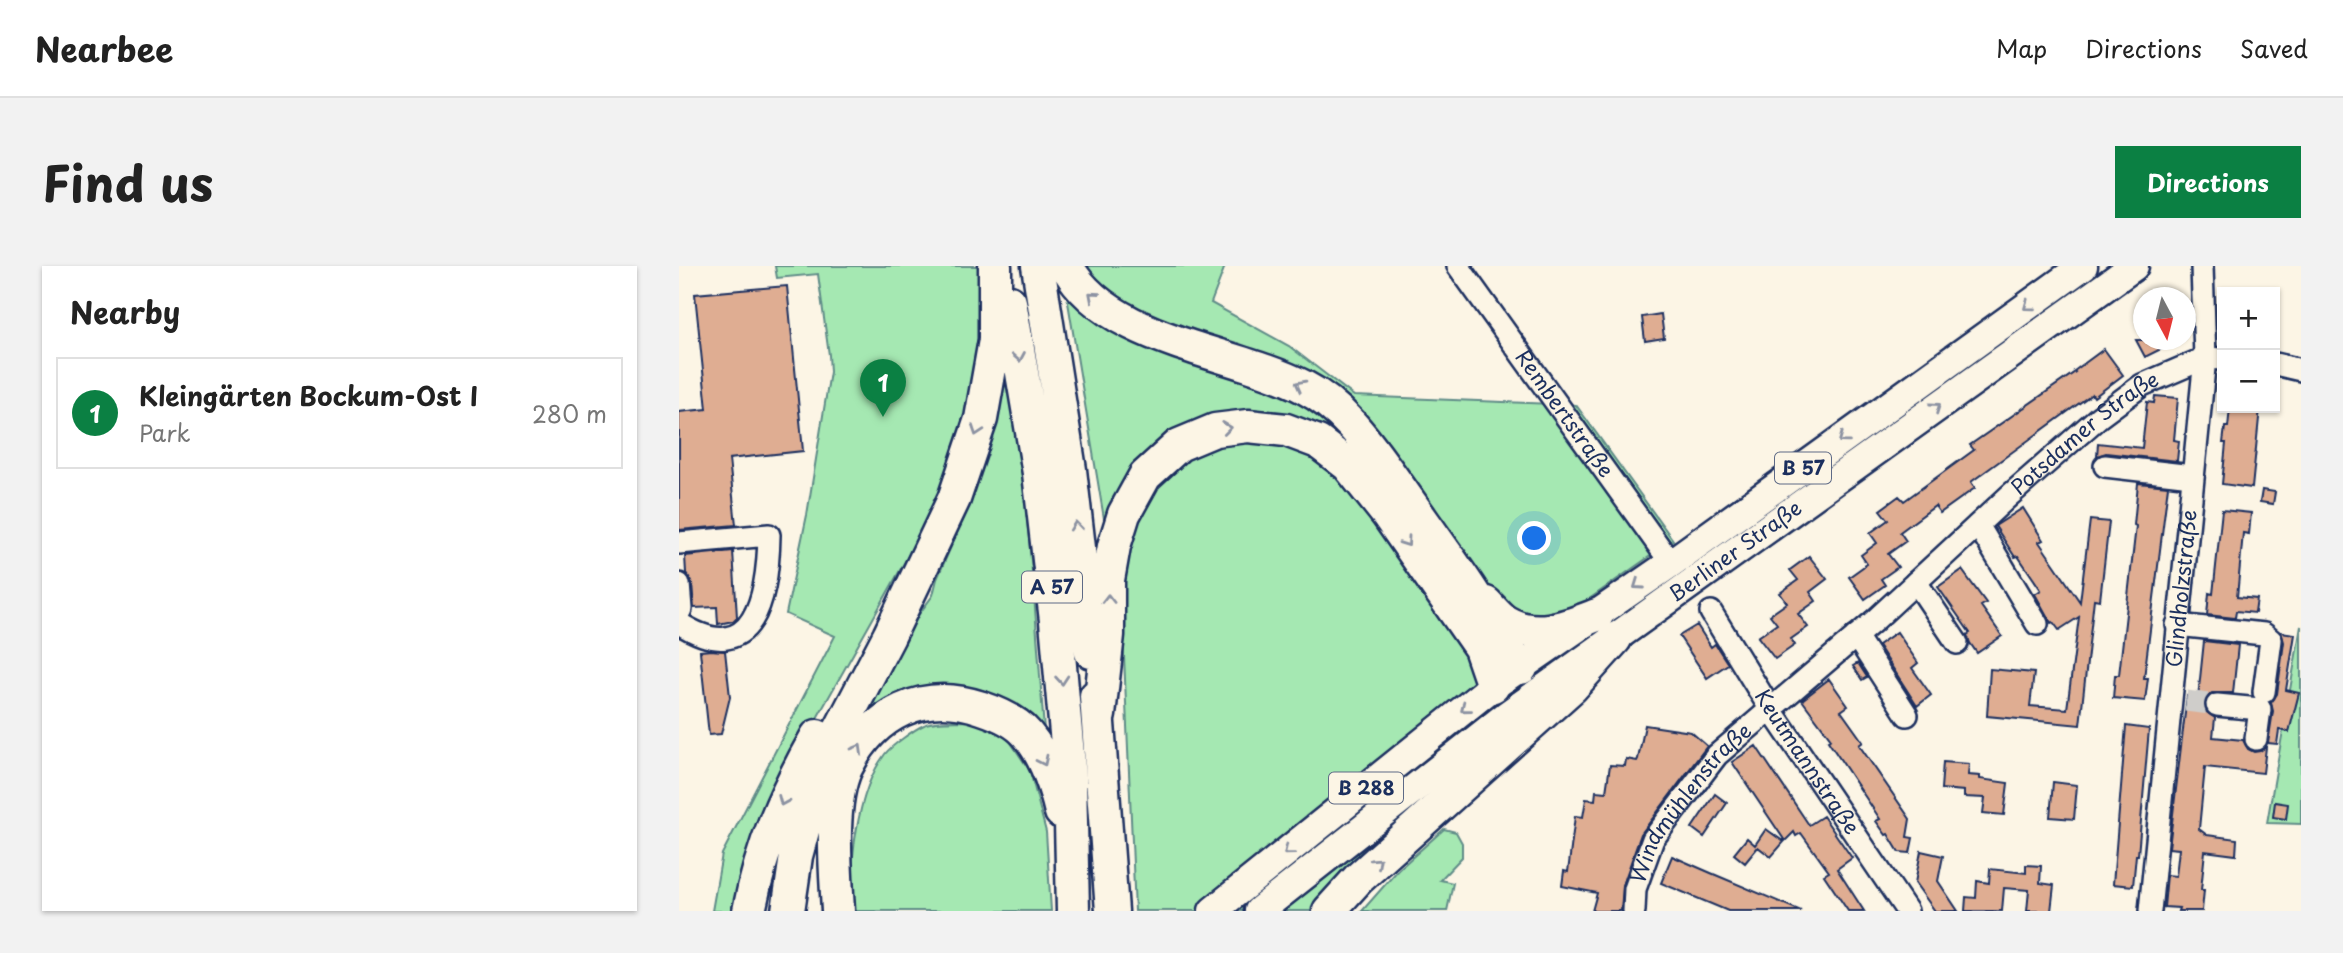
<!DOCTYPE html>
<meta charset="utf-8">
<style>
:root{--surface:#fff;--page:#f2f2f2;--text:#222;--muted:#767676;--line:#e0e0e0;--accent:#0b8043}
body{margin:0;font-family:"Playpen Sans",sans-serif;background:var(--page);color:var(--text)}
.controls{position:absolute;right:21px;top:21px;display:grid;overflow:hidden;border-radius:0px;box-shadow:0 2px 5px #0004}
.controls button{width:63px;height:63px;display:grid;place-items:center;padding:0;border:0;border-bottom:2px solid var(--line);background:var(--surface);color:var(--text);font:35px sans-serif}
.compass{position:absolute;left:1454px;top:21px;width:63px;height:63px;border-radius:50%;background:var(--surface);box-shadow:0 2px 5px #0004;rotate:173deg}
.you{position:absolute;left:856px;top:273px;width:24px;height:24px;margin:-18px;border:5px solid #fff;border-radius:50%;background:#1a73e8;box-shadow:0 0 0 10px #1a73e833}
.badge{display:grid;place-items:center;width:46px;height:46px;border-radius:50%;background:var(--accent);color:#fff;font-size:23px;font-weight:700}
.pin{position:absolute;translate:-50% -58px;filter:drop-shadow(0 2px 4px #0008)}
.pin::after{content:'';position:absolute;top:37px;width:24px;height:21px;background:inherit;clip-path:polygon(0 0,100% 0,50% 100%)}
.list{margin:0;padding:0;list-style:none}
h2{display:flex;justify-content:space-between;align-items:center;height:91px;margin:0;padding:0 28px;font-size:30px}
h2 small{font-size:23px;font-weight:400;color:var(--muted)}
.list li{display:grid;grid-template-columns:46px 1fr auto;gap:21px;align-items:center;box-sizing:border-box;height:112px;margin:0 14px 14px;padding:0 14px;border:2px solid var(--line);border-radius:0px}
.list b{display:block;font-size:26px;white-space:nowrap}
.list p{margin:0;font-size:23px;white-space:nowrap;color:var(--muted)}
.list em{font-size:23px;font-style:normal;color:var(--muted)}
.map{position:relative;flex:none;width:1622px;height:645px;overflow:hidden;border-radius:0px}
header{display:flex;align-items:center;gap:42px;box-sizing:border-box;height:98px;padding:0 35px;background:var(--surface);border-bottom:2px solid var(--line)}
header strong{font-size:33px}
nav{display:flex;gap:38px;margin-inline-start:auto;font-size:24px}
.intro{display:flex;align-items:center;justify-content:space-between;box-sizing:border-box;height:168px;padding:0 42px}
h1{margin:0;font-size:49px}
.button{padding:18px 32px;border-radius:0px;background:var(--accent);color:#fff;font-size:24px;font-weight:700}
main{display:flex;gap:42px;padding:0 42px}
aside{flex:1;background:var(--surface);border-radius:0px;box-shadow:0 2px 5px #0004}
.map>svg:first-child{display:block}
</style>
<header>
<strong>Nearbee</strong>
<nav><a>Map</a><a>Directions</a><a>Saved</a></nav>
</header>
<div class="intro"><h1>Find us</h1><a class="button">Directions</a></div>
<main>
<aside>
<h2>Nearby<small></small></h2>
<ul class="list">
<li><span class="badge">1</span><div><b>Kleingärten Bockum-Ost I</b><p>Park</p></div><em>280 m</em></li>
</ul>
</aside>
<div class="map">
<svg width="1622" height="645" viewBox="0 0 1622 645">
<rect width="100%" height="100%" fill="#fcf5e5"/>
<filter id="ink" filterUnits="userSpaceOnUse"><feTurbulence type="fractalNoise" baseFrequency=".0143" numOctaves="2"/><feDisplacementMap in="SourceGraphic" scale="14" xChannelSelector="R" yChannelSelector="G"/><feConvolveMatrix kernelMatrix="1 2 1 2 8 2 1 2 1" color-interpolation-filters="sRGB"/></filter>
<g filter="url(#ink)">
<path fill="#a5e8b2" stroke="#608c88" stroke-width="2" d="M96,0H301L306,36L290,147L261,233L78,559L56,645H33L43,588L156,370L107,348L128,249L151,106L150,89L139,8L98,12Z
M383,0H546L532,37L610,80L675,130L897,139L994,274L798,412L780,512L637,645H456L444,367Z
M327,106L345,222L354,315L365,464L332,436L303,424L271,422L180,460L230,362L254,329L258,313L280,262L311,174Z
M1622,360V558L1588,557Z
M298,455L328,471L351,505L367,566L372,645H174C169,600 178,525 206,488C212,480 236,463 245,459C255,453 285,456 298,455Z
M765,563L777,566L783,577V591L761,614L774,617L768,645H683L719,604Z"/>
<path fill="#dfad92" stroke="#1b2f5e" stroke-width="2" d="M108,20L124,185L50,193L57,259L0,264V146L28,143L16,28Z
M982,48L985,72L966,75L963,51Z
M1457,74H1500L1466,91Z
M1425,83L1444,109L1415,131L1413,128L1292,216L1296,222L1261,247L1256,240L1221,266L1227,275L1209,288L1219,301L1202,313L1206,319L1186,333L1170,311L1188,298L1182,289L1198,277L1191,267L1209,254L1201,244L1220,230L1225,235L1295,184L1291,179L1396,106L1395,105Z
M1476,130L1499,132L1495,174L1500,175L1498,195L1427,187L1418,190L1419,177L1463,182L1468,136L1475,137Z
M1551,142H1581L1573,222L1543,218L1547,177H1544L1546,161H1549Z
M1459,217L1489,220L1465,412H1469L1466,435L1434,432L1436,409H1440L1457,260L1455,259Z
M1583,224L1596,226L1594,238L1581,236Z
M1344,242L1364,274L1360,276L1401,336L1411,254L1430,256L1421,334L1415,333L1401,459L1308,450L1311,403L1355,407L1351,440L1388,443L1400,351L1380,364L1374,356L1372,357L1356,328L1362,324L1339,290L1336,291L1316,260Z
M1543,244L1572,247L1570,268L1564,267L1558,331L1578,333L1576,347L1557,345L1556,352L1528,349L1530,327L1534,328Z
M54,285L58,351L54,355L39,358L38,341L15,342L13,317L7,307L6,290Z
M1130,290L1148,313L1131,326L1137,335L1119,348L1129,361L1112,373L1116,379L1096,393L1079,371L1098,358L1091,349L1108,337L1101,327L1119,314L1111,304Z
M1283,304L1307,337L1302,340L1323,370L1298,387L1291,377L1288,369L1291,367L1259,321Z
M1018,359L1032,381L1036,378L1049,398L1028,412L1000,370Z
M1218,366L1239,397L1233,402L1252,429L1238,440L1199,379Z
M1602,366L1616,368L1607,424L1620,427L1610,466L1600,464L1598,478L1589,477L1594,445L1592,437L1598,428L1605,376Z
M1525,375L1559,379L1554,427H1533L1528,431L1525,437L1526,445L1536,452L1534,471L1564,474L1569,483L1575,486L1581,485L1587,481L1584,507L1526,501L1520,563L1528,569L1558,573L1557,589L1526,585L1522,624H1525L1523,645H1499L1500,642L1485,641L1488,609L1497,610L1500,583L1490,582L1508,430L1519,432Z
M33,384L46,385L51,431L42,468L30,469L21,385Z
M1179,397L1188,411L1183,414L1174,400Z
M1150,413L1169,440L1162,445L1184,476L1180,479L1231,553L1228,571L1234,572L1231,587L1220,586L1209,568L1207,569L1197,555L1201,553L1149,475L1152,473L1123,434Z
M966,459L1012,466L1028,480L962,568L944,619L942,645H913L918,627L883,620L885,605L889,606L896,550L904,551L907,533L916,534L917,525L927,526L931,499L946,500L947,493L958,495L959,493Z
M1447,460L1470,463L1459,589H1457L1454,620L1434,618Z
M1077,480L1130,559L1144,550L1173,592L1158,603L1185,645H1169L1145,609L1150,606L1122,567L1117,570L1115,566L1106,575L1053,496Z
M1264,496L1290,498L1289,509L1301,510V513L1329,517L1325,549L1304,547L1306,532L1285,531V525L1262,523Z
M1374,516L1398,519L1395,553L1371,551Z
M1036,528L1048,537L1025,571L1013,562Z
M1596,536L1609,538L1607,553L1594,551Z
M1087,563L1105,576L1092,591L1079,581L1066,597L1055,588L1068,572L1076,579Z
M1242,585L1264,590L1259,615L1279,645H1256L1236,617Z
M993,590L1032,607L1122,645H1049L982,617Z
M1347,599L1362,600L1361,617L1375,619L1372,645H1348L1350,624L1325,622L1323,645H1286L1287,631L1297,632L1298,615L1310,617L1311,603L1347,607Z"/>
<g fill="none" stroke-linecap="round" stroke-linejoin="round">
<path stroke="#cfcdca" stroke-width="21" stroke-dasharray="21 10" stroke-linecap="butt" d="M1507,435L1538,439"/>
<defs>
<g id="minor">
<path id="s1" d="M779,0L992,297"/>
<path d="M1596,98L1622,104"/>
<path d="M1426,200L1513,210"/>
<path d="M1299,259L1358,358"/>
<path d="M0,277L90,269C89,328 76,406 0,357"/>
<path d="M1237,316L1278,377"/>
<path d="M0,318L2,343L0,347"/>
<path id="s2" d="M1032,346L1092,444L1228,645"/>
<path d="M1498,359L1585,368L1592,374L1585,426"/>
<path d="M1177,370L1228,449"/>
<path d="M1538,439L1581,443L1577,473"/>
<path id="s3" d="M955,645L956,623L974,573L1038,489L1195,355L1331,229L1420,151L1463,119L1526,92L1543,93"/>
<path id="s4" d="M1471,645L1526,92L1523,0"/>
</g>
<g id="major">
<path d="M534,645L814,420L992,297L1404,0"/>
<path id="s5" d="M580,645L827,450L1455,0"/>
</g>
<path id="highway" d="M359,0L391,204L412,386
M388,0C427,75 556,85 625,121C668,143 693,184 720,221C743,254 767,287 790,321C808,348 823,376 842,402
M331,36L360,207L377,355L391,512L394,645
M807,337C813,343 820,352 827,356C857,374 889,360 918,349
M417,430L433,645
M420,449L429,369V314L435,280L445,248L466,210L500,179L536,164L569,160L607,164L639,176L669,199L708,248L801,382L814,420
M70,645C83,579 105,528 138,470
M109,645L117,590L141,502L210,370L275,233L302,153L316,74V0
M159,645C157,605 150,539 167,502C194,447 244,422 303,442C318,447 338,456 348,468C366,489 376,520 382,546
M650,645L679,613L893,421L936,373"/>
</defs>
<use href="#minor" stroke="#1b2f5e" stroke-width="26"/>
<use href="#major" stroke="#1b2f5e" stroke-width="33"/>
<use href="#highway" stroke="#1b2f5e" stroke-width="37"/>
<use href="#minor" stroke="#fcf5e5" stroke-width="21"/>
<use href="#major" stroke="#fcf5e5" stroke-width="28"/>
<use href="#highway" stroke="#fcf5e5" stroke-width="32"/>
</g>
<defs><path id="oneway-chevron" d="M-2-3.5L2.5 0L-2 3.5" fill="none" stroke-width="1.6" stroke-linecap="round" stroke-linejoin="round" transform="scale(1.75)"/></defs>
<g stroke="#8c92a2">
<use href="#oneway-chevron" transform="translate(414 30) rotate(-139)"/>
<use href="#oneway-chevron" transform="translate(1349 40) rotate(144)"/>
<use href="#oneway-chevron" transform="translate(340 91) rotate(80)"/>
<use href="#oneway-chevron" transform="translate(621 119) rotate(-152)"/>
<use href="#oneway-chevron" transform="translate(1257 141) rotate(-35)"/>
<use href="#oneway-chevron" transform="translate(548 162) rotate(-7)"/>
<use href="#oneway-chevron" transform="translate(298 165) rotate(109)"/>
<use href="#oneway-chevron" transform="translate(1164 173) rotate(144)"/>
<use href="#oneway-chevron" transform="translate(397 260) rotate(-96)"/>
<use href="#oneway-chevron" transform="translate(727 276) rotate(55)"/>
<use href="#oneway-chevron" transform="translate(959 319) rotate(145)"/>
<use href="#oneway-chevron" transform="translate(429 333) rotate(-90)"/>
<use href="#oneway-chevron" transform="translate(383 414) rotate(85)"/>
<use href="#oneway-chevron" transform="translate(786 442) rotate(141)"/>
<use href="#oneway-chevron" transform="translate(179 483) rotate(-60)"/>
<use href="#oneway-chevron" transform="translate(364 495) rotate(64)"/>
<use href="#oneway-chevron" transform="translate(104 535) rotate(113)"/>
<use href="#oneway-chevron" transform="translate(609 585) rotate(141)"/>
<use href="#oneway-chevron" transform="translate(698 596) rotate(-42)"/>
</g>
</g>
<g text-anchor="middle" stroke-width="7" stroke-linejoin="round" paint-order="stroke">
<g fill="#fcf5e5" stroke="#5e6a86" stroke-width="2">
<rect x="1096" y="186.5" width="56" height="31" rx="5"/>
<rect x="343" y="305.5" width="60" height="31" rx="5"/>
<rect x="650" y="506.5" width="74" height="31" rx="5"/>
</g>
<g font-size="19" font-weight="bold" fill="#1b2f5e">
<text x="1124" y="209">B 57</text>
<text x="373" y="328">A 57</text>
<text x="687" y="529">B 288</text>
</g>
<g font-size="21" fill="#1b2f5e" stroke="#fcf5e5">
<text dy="7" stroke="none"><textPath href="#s1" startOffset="182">Rembertstraße</textPath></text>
<text dy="7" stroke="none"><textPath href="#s3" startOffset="670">Potsdamer Straße</textPath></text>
<text dy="7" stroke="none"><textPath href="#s5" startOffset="597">Berliner Straße</textPath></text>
<text dy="7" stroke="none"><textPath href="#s4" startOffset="324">Glindholzstraße</textPath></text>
<text dy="7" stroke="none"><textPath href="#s2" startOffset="178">Keutmannstraße</textPath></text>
<text dy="7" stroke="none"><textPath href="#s3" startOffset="126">Windmühlenstraße</textPath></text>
</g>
</g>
</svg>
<div class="controls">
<button>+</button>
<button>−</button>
</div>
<svg class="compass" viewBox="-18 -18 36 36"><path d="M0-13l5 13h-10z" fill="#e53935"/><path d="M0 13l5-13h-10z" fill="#767676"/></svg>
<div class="you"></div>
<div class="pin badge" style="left:204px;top:151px">1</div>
</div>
</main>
